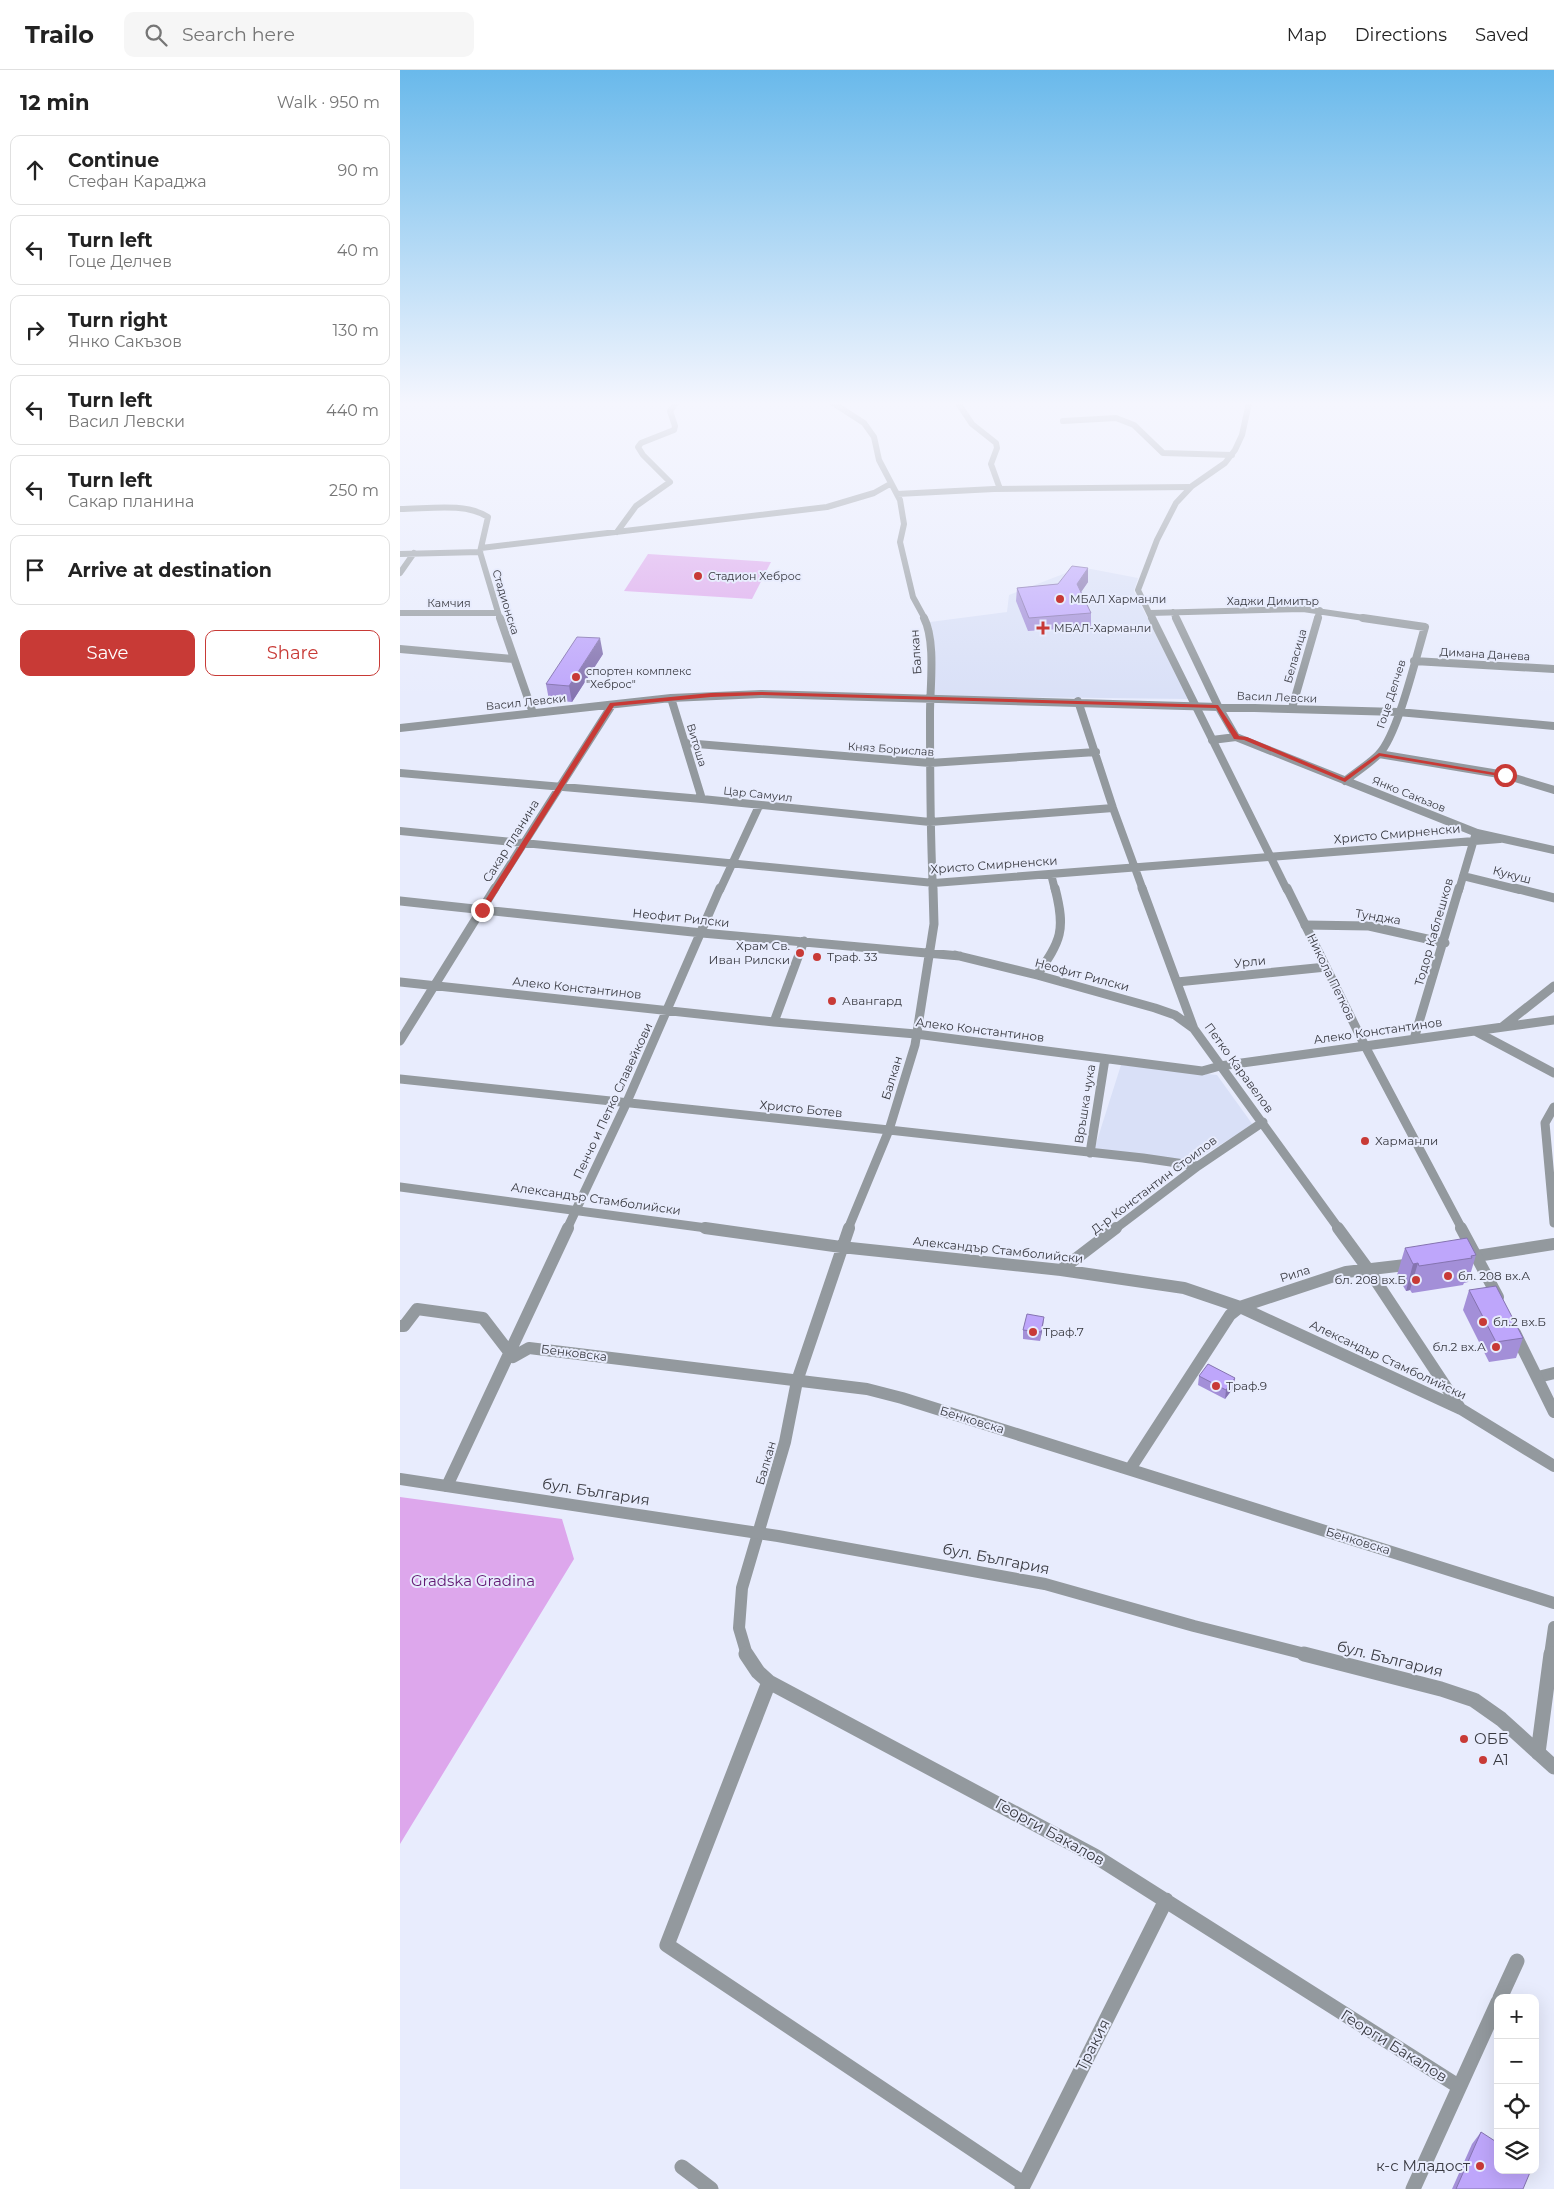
<!DOCTYPE html>
<meta charset="utf-8">
<style>
:root{--surface:#fff;--page:#f6f6f6;--text:#222;--muted:#767676;--line:#e0e0e0;--accent:#c83a36}
body{margin:0;font-family:Montserrat,sans-serif;background:var(--page);color:var(--text)}
.controls{position:absolute;right:15px;bottom:15px;display:grid;overflow:hidden;border-radius:10px;box-shadow:0 5px 20px #0002}
.controls button{width:45px;height:45px;display:grid;place-items:center;padding:0;border:0;border-bottom:1px solid var(--line);background:var(--surface);color:var(--text);font:25px sans-serif}
.stop{position:absolute;width:15px;height:15px;margin:-11px;border:4px solid #c83a36;border-radius:50%;background:#fff}
.stop.end{background:#c83a36;border-color:#fff;box-shadow:0 1px 5px #0008}
.list{margin:0;padding:0;list-style:none}
h2{display:flex;justify-content:space-between;align-items:center;height:65px;margin:0;padding:0 20px;font-size:21px}
h2 small{font-size:16px;font-weight:400;color:var(--muted)}
.list li{display:grid;grid-template-columns:32px 1fr auto;gap:15px;align-items:center;box-sizing:border-box;height:70px;margin:0 10px 10px;padding:0 10px;border:1px solid var(--line);border-radius:10px}
.list b{display:block;font-size:19px;white-space:nowrap}
.list p{margin:0;font-size:16px;white-space:nowrap;color:var(--muted)}
.list em{font-size:16px;font-style:normal;color:var(--muted)}
.actions{display:flex;gap:10px;padding:15px 20px}
.actions a{flex:1;padding:11px 0;border:1px solid var(--accent);border-radius:10px;text-align:center;font-size:18px;color:var(--accent)}
.actions .main{background:var(--accent);color:#fff}
.icon{flex:none;width:28px;height:28px;fill:none;stroke:currentColor;stroke-width:2;stroke-linecap:round;stroke-linejoin:round}
.map{position:relative;flex:none;width:1154px;height:2119px;overflow:hidden}
header{display:flex;align-items:center;gap:30px;box-sizing:border-box;height:70px;padding:0 25px;background:var(--surface);border-bottom:1px solid var(--line)}
header strong{font-size:24px}
nav{display:flex;gap:28px;margin-inline-start:auto;font-size:18px}
.search{width:350px;height:45px;background:var(--page);display:flex;align-items:center;gap:12px;box-sizing:border-box;padding:0 18px;border-radius:10px;color:var(--muted);font-size:19px}
main{display:flex}
aside{flex:1;background:var(--surface)}
.map>svg:first-child{display:block}
</style>
<header>
<strong>Trailo</strong>
<div class="search"><svg class="icon" aria-label="search" viewBox="0 0 24 24"><circle cx="10" cy="10" r="6"/><path d="M15 15l6 6"/></svg>Search here</div>
<nav><a>Map</a><a>Directions</a><a>Saved</a></nav>
</header>
<main>
<aside>
<h2>12 min<small>Walk · 950 m</small></h2>
<ul class="list">
<li><svg class="icon" aria-label="ahead" viewBox="0 0 24 24"><path d="M12 20V5M6 11l6-6 6 6"/></svg><div><b>Continue</b><p>Стефан Караджа</p></div><em>90 m</em></li>
<li><svg class="icon" aria-label="left" viewBox="0 0 24 24"><path d="M17 20v-9H6M10 6l-5 5 5 5"/></svg><div><b>Turn left</b><p>Гоце Делчев</p></div><em>40 m</em></li>
<li><svg class="icon" aria-label="right" viewBox="0 0 24 24"><path d="M7 20v-9h11M14 6l5 5-5 5"/></svg><div><b>Turn right</b><p>Янко Сакъзов</p></div><em>130 m</em></li>
<li><svg class="icon" aria-label="left" viewBox="0 0 24 24"><path d="M17 20v-9H6M10 6l-5 5 5 5"/></svg><div><b>Turn left</b><p>Васил Левски</p></div><em>440 m</em></li>
<li><svg class="icon" aria-label="left" viewBox="0 0 24 24"><path d="M17 20v-9H6M10 6l-5 5 5 5"/></svg><div><b>Turn left</b><p>Сакар планина</p></div><em>250 m</em></li>
<li><svg class="icon" aria-label="arrive" viewBox="0 0 24 24"><path d="M6 21V4h12l-3 4 3 4H6"/></svg><div><b>Arrive at destination</b></div></li>
</ul>
<div class="actions"><a class="main">Save</a><a>Share</a></div>
</aside>
<div class="map">
<svg width="1154" height="2119" viewBox="0 0 1154 2119">
<rect width="100%" height="100%" fill="#e8ecfd"/>
<path fill="#d9e0f7" d="M691,499L738,508L734,521L788,629L535,626L533,565L530,552L607,542L609,525L671,501Z
M721,995L817,1005L853,1055L788,1094L694,1080Z"/>
<path fill="#dda7ec" d="M248,484L371,492L352,529L224,521Z
M0,1427L162,1449L174,1489L0,1774Z"/>
<g fill="none" stroke-linecap="round" stroke-linejoin="round">
<path stroke="#93999e" stroke-width="6" d="M433,333L464,353L474,367L479,390L500,430L504,454L500,472L513,527L525,549
M558,333L572,354L596,373L597,378L591,394L600,419
M663,351L716,348L734,355L763,383L832,385
M497,424L594,419L789,417
M0,439C27,439 65,432 88,447L80,482L100,549
M217,462L236,436L270,412L243,385L238,377L241,373L274,360L275,356L270,341L276,333
M81,478L427,437L474,423L490,414
M0,484L80,482
M0,503L14,483
M773,542L776,549
M0,543H98
M750,543L903,539L971,549
M917,549L920,540"/>
<path stroke="#93999e" stroke-width="8" d="M100,548L133,643
M524,548C536,571 530,617 530,643C530,702 530,761 533,820
M776,548L818,636L836,667L1077,763L1154,780
M0,579L113,589
M1014,591L1154,599
M271,628L302,729
M678,631L713,738L743,820
M892,638L918,548
M0,658L271,628L361,624L998,642L1154,656
M812,670L836,667
M285,673L530,693L696,682
M979,684L1105,705L1154,720
M0,703L302,729L530,752L713,738
M945,711C956,702 969,694 979,684C998,664 1016,587 1025,557L963,548
M0,761L534,813L1100,769
M651,804L655,820
M1063,806L1120,820
M94,820L212,635
M320,820L359,736
M1059,820L1075,766"/>
<path stroke="#93999e" stroke-width="9" d="M742,818L794,959L939,1159
M1115,818L1154,828
M0,831L302,863L560,886
M905,855L969,856L1045,873
M555,885L637,905L755,938L775,945L793,958
M637,905C661,870 666,861 655,818
M0,912L374,952L516,964L802,1001L820,996L1154,950
M777,912L926,897
M374,952L404,871
M1102,957L1154,916
M1075,961L1154,1003
M1014,969L1059,818
M0,971L95,818
M0,1009L489,1060L743,1088L798,1096
M1154,1037L1145,1053L1154,1153
M690,1083L705,989
M0,1117L314,1159
M167,1159L226,1034L320,818
M448,1159L489,1060L515,975L534,854L533,818
M715,1159L798,1096L863,1052"/>
<path stroke="#93999e" stroke-width="12" d="M305,1158L441,1177L661,1200L784,1218L840,1237L1061,1339L1154,1396
M938,1158L968,1199L1060,1338
M1070,1187L1154,1174
M661,1200L716,1158
M0,1256H4L17,1239L83,1248L113,1287L129,1278L467,1319L502,1328L1154,1533
M1138,1307L1154,1303
M730,1399L830,1245L840,1237L946,1202L1014,1194
M47,1416L168,1158
M347,1585L339,1558L342,1518L385,1372L397,1311L449,1158"/>
<path stroke="#93999e" stroke-width="15" d="M346,1584L358,1602L369,1612L695,1786L1058,2016
M369,1612L267,1875L623,2113
M1100,1928L1117,1891
M282,2097L311,2119
M622,2118L766,1830
M1013,2119L1098,1932"/>
<path stroke="#93999e" stroke-width="6" d="M752,549L738,520L757,470L776,433L792,416L825,393L835,380L842,365L849,333"/>
<path stroke="#93999e" stroke-width="8" d="M752,548L887,820"/>
<path stroke="#93999e" stroke-width="9" d="M887,818L965,976L1062,1159"/>
<path stroke="#93999e" stroke-width="12" d="M1061,1158L1098,1227
M1115,1263L1154,1342
M0,1409L378,1466L645,1514L794,1556L909,1585
M1150,1585L1154,1557"/>
<path stroke="#93999e" stroke-width="15" d="M904,1584L1041,1619L1074,1630L1101,1649L1154,1697
M1138,1683L1151,1584"/>
</g>
<path fill="#a38fd8" d="M688,498V512L681,522L691,543V557L628,561L616,531L617,518L658,514Z
M203,584L172,632L149,630L146,614Z
M1005,1178L1076,1185L1068,1212L1064,1213L1063,1215L1012,1223L1010,1220L1006,1221L997,1205Z
M1069,1220L1123,1268L1116,1288L1089,1292L1063,1240Z
M643,1256L640,1271L623,1269V1260Z
M799,1306L835,1308L834,1317L825,1329L798,1315Z
M1081,2062L1123,2119H1052L1072,2074Z"/>
<path fill="#8574b0" d="M688,498V512L677,528V514Z
M200,568L203,584L172,632L169,616Z
M1018,1193L1010,1220L1006,1221L1013,1194Z
M644,1247L643,1256L640,1271L641,1262Z
M835,1308L834,1317L825,1329L826,1320Z"/>
<path fill="#bea6fb" stroke="#8574b0" d="M672,496L688,498L677,514L691,543L629,548L617,518L658,514Z
M177,567L200,568L169,616L146,614Z
M1067,1168L1076,1185L1071,1186L1072,1188L1019,1196L1018,1193L1013,1194L1005,1178Z
M1096,1216L1123,1268L1096,1272L1069,1220Z
M627,1244L644,1247L641,1262L623,1260Z
M808,1294L835,1308L826,1320L799,1306Z
M1081,2062L1098,2073V2100H1131L1123,2119H1056Z"/>
<linearGradient id="sky" x2="0" y2="1"><stop stop-color="#69b9eb"/><stop offset="0.53" stop-color="#f5f6fe"/><stop offset="1" stop-color="#f5f6fe" stop-opacity="0"/></linearGradient>
<rect width="1154" height="629" fill="url(#sky)"/>
<path fill="#c83a36" d="M361,622L818,635L839,666L847,667L944,708L979,683L1108,705L1105,707L980,686L945,712L844,670L834,669L816,638L361,625L311,627L214,636L86,840L80,841L79,840L210,633L311,623Z"/>
<g fill="#c83a36" stroke="#e8ecfd" stroke-width="2">
<circle cx="298" cy="506" r="5"/>
<circle cx="660" cy="529" r="5"/>
<path d="M640.5 550.5h5v5h5v5h-5v5h-5v-5h-5v-5h5z"/>
<circle cx="176" cy="607" r="5"/>
<circle cx="400" cy="883" r="5"/>
<circle cx="417" cy="887" r="5"/>
<circle cx="432" cy="931" r="5"/>
<circle cx="965" cy="1071" r="5"/>
<circle cx="1048" cy="1206" r="5"/>
<circle cx="1016" cy="1210" r="5"/>
<circle cx="1083" cy="1252" r="5"/>
<circle cx="633" cy="1262" r="5"/>
<circle cx="1096" cy="1277" r="5"/>
<circle cx="816" cy="1316" r="5"/>
<circle cx="1064" cy="1669" r="5"/>
<circle cx="1083" cy="1690" r="5"/>
<circle cx="1080" cy="2096" r="5"/>
</g>
<g text-anchor="middle" stroke-width="4" stroke-linejoin="round" paint-order="stroke">
<g font-size="11" fill="#393a41" stroke="#e8ecfd" text-anchor="start">
<text x="308" y="510">Стадион Хеброс</text>
<text x="670" y="533">МБАЛ Харманли</text>
<text x="654" y="562">МБАЛ-Харманли</text>
<text x="186" y="605">спортен комплекс<tspan x="186" dy="13">"Хеброс"</tspan></text>
</g>
<g font-size="11" fill="#393a41" stroke="#e8ecfd">
<text x="873" y="535">Хаджи Димитър</text>
<text transform="translate(106 532) rotate(73)" y="4">Стадионска</text>
<text x="49" y="537">Камчия</text>
<text transform="translate(1085 584) rotate(3)" y="4">Димана Данева</text>
<text transform="translate(895 586) rotate(-74)" y="4">Беласица</text>
<text transform="translate(991 624) rotate(-72)" y="4">Гоце Делчев</text>
<text transform="translate(877 627) rotate(2)" y="4">Васил Левски</text>
<text transform="translate(126 632) rotate(-6)" y="4">Васил Левски</text>
<text transform="translate(297 675) rotate(73)" y="4">Витоша</text>
<text transform="translate(491 679) rotate(4)" y="4">Княз Борислав</text>
<text transform="translate(358 724) rotate(6)" y="4">Цар Самуил</text>
<text transform="translate(1009 724) rotate(22)" y="4">Янко Сакъзов</text>
</g>
<g font-size="12" fill="#393a41" stroke="#e8ecfd">
<text transform="translate(516 582) rotate(-94)" y="4">Балкан</text>
<text transform="translate(997 764) rotate(-5)" y="4">Христо Смирненски</text>
<text transform="translate(111 771) rotate(-58)" y="4">Сакар планина</text>
<text transform="translate(594 795) rotate(-4)" y="4">Христо Смирненски</text>
<text transform="translate(1112 805) rotate(14)" y="4">Кукуш</text>
<text transform="translate(978 847) rotate(9)" y="4">Тунджа</text>
<text transform="translate(281 848) rotate(6)" y="4">Неофит Рилски</text>
<text transform="translate(1034 862) rotate(-74)" y="4">Тодор Каблешков</text>
<text transform="translate(850 892) rotate(-6)" y="4">Урли</text>
<text transform="translate(682 905) rotate(15)" y="4">Неофит Рилски</text>
<text transform="translate(931 907) rotate(64)" y="4">Никола Петков</text>
<text transform="translate(177 918) rotate(6)" y="4">Алеко Константинов</text>
<text transform="translate(580 960) rotate(7)" y="4">Алеко Константинов</text>
<text transform="translate(978 961) rotate(-8)" y="4">Алеко Константинов</text>
<text transform="translate(839 998) rotate(54)" y="4">Петко Каравелов</text>
<text transform="translate(492 1008) rotate(-73)" y="4">Балкан</text>
<text transform="translate(213 1031) rotate(-65)" y="4">Пенчо и Петко Славейкови</text>
<text transform="translate(685 1034) rotate(-81)" y="4">Връшка чука</text>
<text transform="translate(401 1039) rotate(6)" y="4">Христо Ботев</text>
<text transform="translate(754 1115) rotate(-37)" y="4">Д-р Константин Стоилов</text>
<text transform="translate(196 1129) rotate(8)" y="4">Александър Стамболийски</text>
<text transform="translate(598 1180) rotate(6)" y="4">Александър Стамболийски</text>
<text transform="translate(895 1204) rotate(-18)" y="4">Рила</text>
<text transform="translate(174 1283) rotate(7)" y="4">Бенковска</text>
<text transform="translate(988 1290) rotate(25)" y="4">Александър Стамболийски</text>
<text transform="translate(572 1350) rotate(17)" y="4">Бенковска</text>
<text transform="translate(366 1393) rotate(-74)" y="4">Балкан</text>
<text transform="translate(958 1471) rotate(17)" y="4">Бенковска</text>
</g>
<g font-size="12" fill="#393a41" stroke="#e8ecfd" text-anchor="start">
<text x="390" y="880" text-anchor="end">Храм Св.<tspan x="390" dy="14">Иван Рилски</tspan></text>
<text x="427" y="891">Траф. 33</text>
<text x="442" y="935">Авангард</text>
<text x="975" y="1075">Харманли</text>
<text x="1058" y="1210">бл. 208 вх.А</text>
<text x="1006" y="1214" text-anchor="end">бл. 208 вх.Б</text>
<text x="1093" y="1256">бл.2 вх.Б</text>
<text x="643" y="1266">Траф.7</text>
<text x="1086" y="1281" text-anchor="end">бл.2 вх.А</text>
<text x="826" y="1320">Траф.9</text>
</g>
<g font-size="15" fill="#393a41" stroke="#e8ecfd">
<text transform="translate(196 1422) rotate(9)" y="5">бул. България</text>
<text transform="translate(596 1489) rotate(11)" y="5">бул. България</text>
<text transform="translate(990 1589) rotate(14)" y="5">бул. България</text>
<text transform="translate(650 1762) rotate(29)" y="5">Георги Бакалов</text>
<text transform="translate(693 1975) rotate(-63)" y="5">Тракия</text>
<text transform="translate(994 1976) rotate(32)" y="5">Георги Бакалов</text>
</g>
<g font-size="15" fill="#631b74" stroke="#e8ecfd">
<text x="73" y="1516">Gradska Gradina</text>
</g>
<g font-size="15" fill="#393a41" stroke="#e8ecfd" text-anchor="start">
<text x="1074" y="1674">ОББ</text>
<text x="1093" y="1695">A1</text>
<text x="1070" y="2101" text-anchor="end">к-с Младост</text>
</g>
</g>
</svg>
<div class="controls">
<button>+</button>
<button>−</button>
<button><svg class="icon" aria-label="locate" viewBox="0 0 24 24"><circle cx="12" cy="12" r="6"/><path d="M12 2v4M12 18v4M2 12h4M18 12h4"/></svg></button>
<button><svg class="icon" aria-label="layers" viewBox="0 0 24 24"><path d="M12 4l9 5-9 5-9-5zM3 14l9 5 9-5"/></svg></button>
</div>
<div class="stop" style="left:1105px;top:705px"></div>
<div class="stop end" style="left:82px;top:840px"></div>
</div>
</main>
